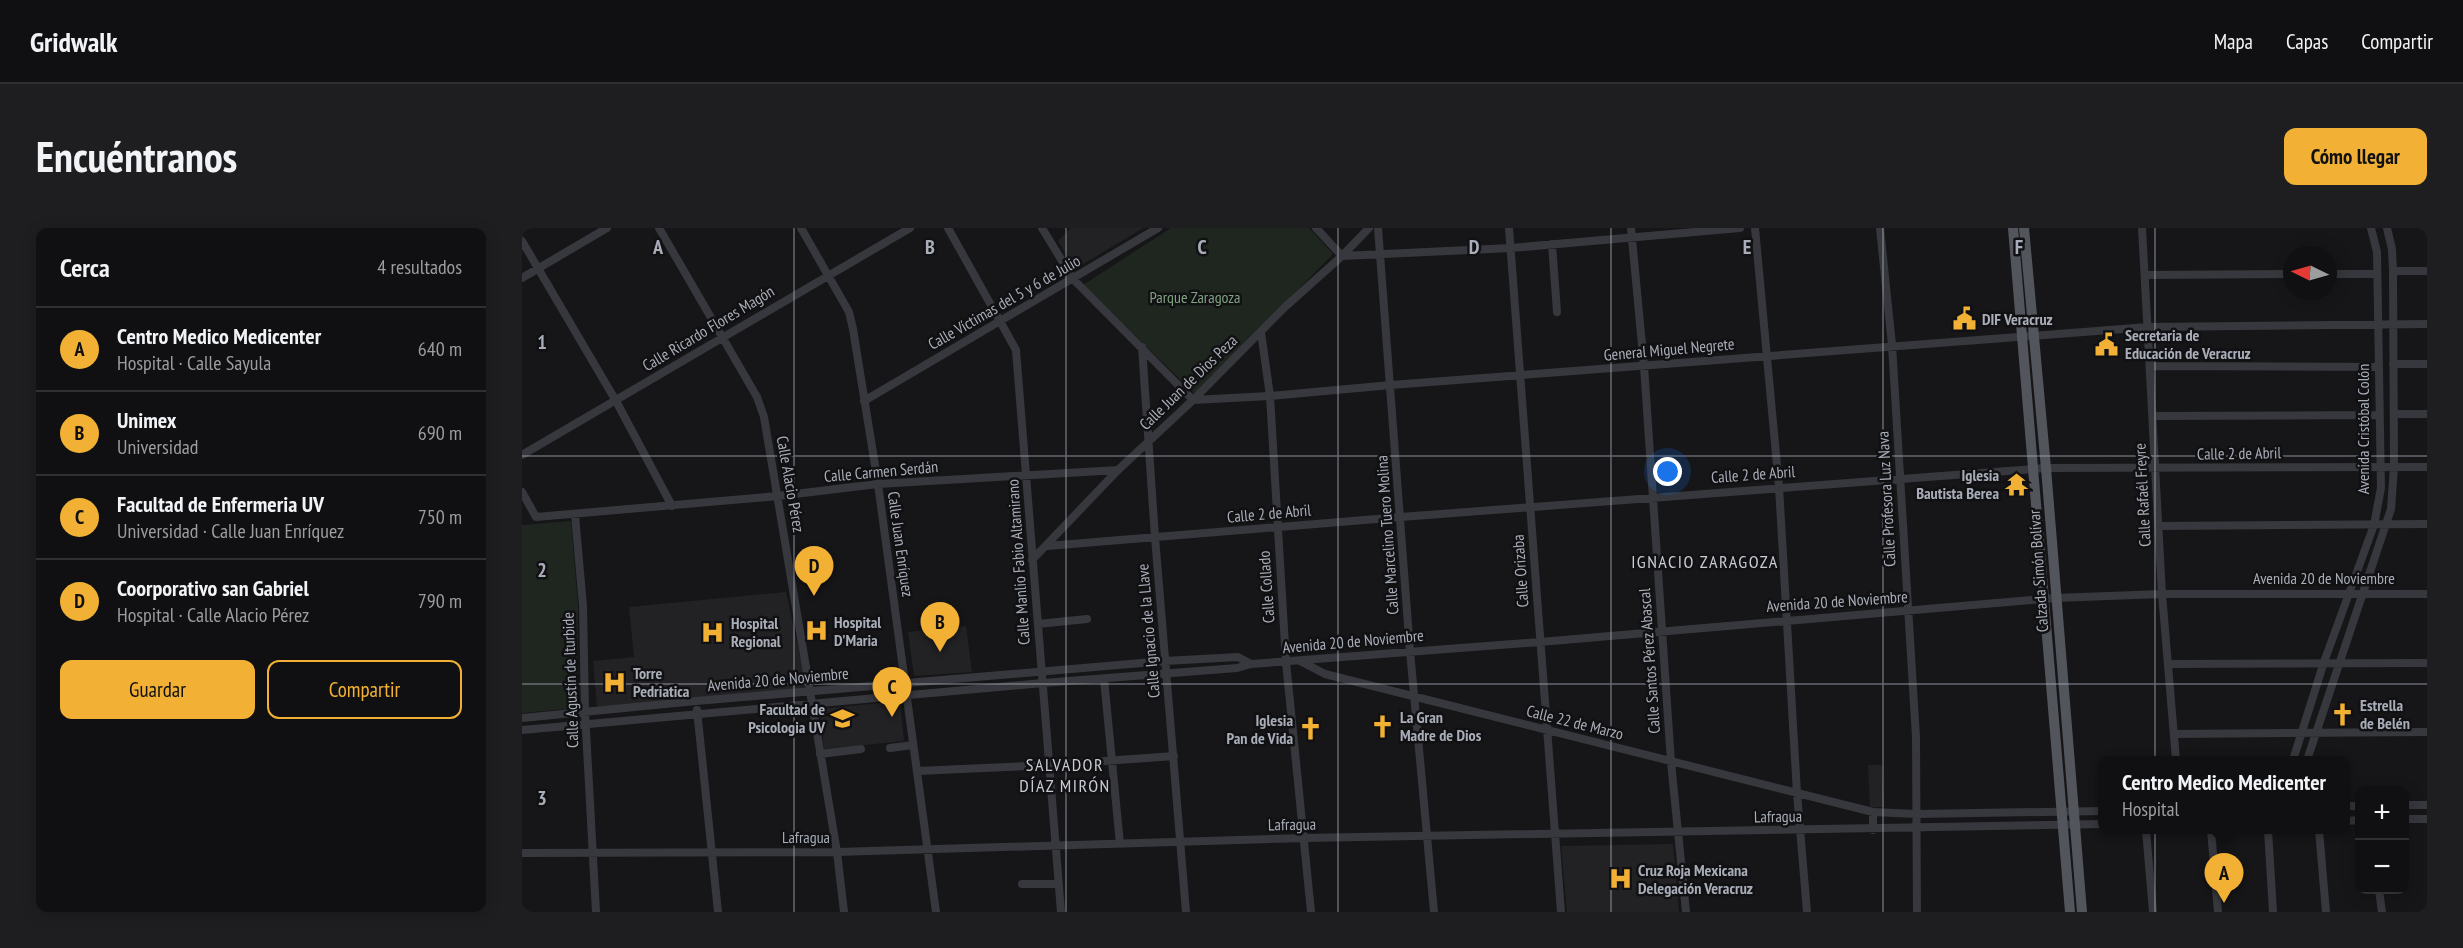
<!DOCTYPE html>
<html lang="es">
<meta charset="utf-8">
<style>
:root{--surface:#101012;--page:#1e1e20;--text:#f1f3f6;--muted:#9c9d9f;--line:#303032;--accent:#f2b134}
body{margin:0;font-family:"PT Sans Narrow",sans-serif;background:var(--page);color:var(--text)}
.controls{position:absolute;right:18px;bottom:18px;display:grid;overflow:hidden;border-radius:12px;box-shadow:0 3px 15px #0003}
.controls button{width:54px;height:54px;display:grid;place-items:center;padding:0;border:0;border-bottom:2px solid var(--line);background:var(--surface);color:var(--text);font:30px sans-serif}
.compass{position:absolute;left:1761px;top:18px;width:54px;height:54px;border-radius:50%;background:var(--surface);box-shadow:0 3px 15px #0003;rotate:275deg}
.you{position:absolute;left:1146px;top:244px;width:21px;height:21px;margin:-15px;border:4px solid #fff;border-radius:50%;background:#1a73e8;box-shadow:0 0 0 9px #1a73e833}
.badge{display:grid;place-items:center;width:39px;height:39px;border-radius:50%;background:var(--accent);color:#111;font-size:20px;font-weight:700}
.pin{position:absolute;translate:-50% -50px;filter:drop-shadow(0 2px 3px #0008)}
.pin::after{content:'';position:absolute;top:32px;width:21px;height:18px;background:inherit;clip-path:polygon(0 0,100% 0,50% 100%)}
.popup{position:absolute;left:1576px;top:528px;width:252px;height:78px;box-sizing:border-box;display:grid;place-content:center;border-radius:12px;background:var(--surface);filter:drop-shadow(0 2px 4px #0005);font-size:20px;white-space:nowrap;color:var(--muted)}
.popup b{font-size:22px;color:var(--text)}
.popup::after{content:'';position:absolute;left:50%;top:100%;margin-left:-12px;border:12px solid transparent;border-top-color:var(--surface)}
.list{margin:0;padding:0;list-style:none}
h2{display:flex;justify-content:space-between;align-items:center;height:78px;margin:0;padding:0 24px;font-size:26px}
h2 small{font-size:20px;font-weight:400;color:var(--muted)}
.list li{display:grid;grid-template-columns:39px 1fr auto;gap:18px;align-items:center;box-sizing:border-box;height:84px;padding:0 24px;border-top:2px solid var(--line)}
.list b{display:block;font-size:22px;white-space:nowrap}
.list p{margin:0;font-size:20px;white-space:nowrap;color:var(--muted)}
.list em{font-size:20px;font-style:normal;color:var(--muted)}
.actions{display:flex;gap:12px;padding:18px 24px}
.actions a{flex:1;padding:14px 0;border:2px solid var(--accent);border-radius:12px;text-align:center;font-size:21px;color:var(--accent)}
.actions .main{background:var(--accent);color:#111}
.map{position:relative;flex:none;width:1905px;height:684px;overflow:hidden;border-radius:12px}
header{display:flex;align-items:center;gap:36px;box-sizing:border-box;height:84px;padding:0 30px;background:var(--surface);border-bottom:2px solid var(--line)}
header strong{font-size:28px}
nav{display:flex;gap:33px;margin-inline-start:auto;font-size:21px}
.intro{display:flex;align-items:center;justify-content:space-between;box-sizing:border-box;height:144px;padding:0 36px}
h1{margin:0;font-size:42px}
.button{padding:15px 27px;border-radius:12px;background:var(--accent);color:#111;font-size:21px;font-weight:700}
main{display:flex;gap:36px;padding:0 36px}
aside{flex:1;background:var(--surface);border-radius:12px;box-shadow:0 3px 15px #0003}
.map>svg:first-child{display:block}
</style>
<header>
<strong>Gridwalk</strong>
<nav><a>Mapa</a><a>Capas</a><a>Compartir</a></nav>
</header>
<div class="intro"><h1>Encuéntranos</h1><a class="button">Cómo llegar</a></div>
<main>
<aside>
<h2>Cerca<small>4 resultados</small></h2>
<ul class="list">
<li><span class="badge">A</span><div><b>Centro Medico Medicenter</b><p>Hospital · Calle Sayula</p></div><em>640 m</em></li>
<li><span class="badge">B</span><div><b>Unimex</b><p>Universidad</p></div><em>690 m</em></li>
<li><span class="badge">C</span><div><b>Facultad de Enfermeria UV</b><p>Universidad · Calle Juan Enríquez</p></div><em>750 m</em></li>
<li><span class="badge">D</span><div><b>Coorporativo san Gabriel</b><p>Hospital · Calle Alacio Pérez</p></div><em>790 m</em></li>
</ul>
<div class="actions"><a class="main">Guardar</a><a>Compartir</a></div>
</aside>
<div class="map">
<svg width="1905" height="684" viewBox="0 0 1905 684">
<rect width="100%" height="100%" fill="#161618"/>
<path fill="#222225" d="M549,0H621L553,41L536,13Z
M264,364L285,461L75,479L71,433L112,429L107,379Z
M444,398L450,444L392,448L386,404Z
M378,473L382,513L302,521L298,481Z
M1346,537H1360L1362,579H1348Z
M1151,616L1157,684H1045L1039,618Z"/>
<path fill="#1e261f" d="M649,0H787L811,26L674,167L561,57Z
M49,293L56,378L55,480L0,485V297Z"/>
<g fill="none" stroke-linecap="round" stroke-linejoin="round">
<path stroke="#37383d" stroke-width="8" d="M137,0L235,169L242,189L315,624L322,684
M279,0L327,84L331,101L356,256L414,684
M426,0L494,122L539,684
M520,0L551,51L671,172L748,168L869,157L1626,99L1905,96
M794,0L820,28L989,20L1218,0
M856,0L888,423L912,684
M987,0L1039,684
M1109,0L1122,138L1149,534L1164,684
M1233,0L1257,259L1275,565L1285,684
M1358,0L1370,117L1394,509L1395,684
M1620,0L1640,366L1654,532
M0,13L94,173L150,278
M1030,16L1035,84
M1871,43H1905
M1806,46H1855
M1623,47L1770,46
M0,50L85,0
M739,104L748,168L764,434L789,684
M620,119L633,309L664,684
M1871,136H1905
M1629,138L1856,139
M342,173L636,0
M1872,186H1905
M1631,188L1857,187
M0,227L388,0
M0,264L14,289L256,268L356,256L596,242
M53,287L61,378L63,484L74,684
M1637,298L1905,296
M525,318L879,289L1524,240L1905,239
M510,332L596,242L671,172L763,79L820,28L847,0
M516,396L565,391
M778,433L803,446L1351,584L1394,586L1580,583
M1646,436L1905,435
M582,451L598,616
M175,482L196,684
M0,490L174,473L643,433L716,429L729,436
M0,502L521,455L715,440L729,436L1018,414L1533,370L1640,366H1905
M1652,506L1905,504
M368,520L391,517
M298,526L339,521
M1771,532L1802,434L1852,297L1859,260L1855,24L1849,0
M1785,532L1869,281L1872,239L1871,43L1870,21L1865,0
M395,543L527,537L652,528
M1882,577H1905
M1824,578H1838
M1351,584V602
M1882,591H1905
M1824,593L1838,592
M1624,602L1631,684
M1689,602L1696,684
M1746,602L1751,684
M1797,602L1804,684
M0,625L315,624L783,610L1580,596
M500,656H536
M1857,662L1860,684"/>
<path stroke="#53555c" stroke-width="10" d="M1491,0L1548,684
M1502,0L1524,240L1560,684"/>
</g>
<path fill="none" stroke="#a8adb8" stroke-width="1.5" stroke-opacity="0.55" d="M272,0V684M544,0V684M816,0V684M1089,0V684M1361,0V684M1633,0V684M0,228H1905M0,456H1905"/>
<defs>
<symbol id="civic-bare" viewBox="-9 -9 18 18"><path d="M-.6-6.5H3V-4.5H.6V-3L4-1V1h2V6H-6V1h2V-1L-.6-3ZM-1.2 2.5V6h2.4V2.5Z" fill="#f2b134" stroke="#111113" stroke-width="2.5" paint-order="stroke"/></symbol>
<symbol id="temple-bare" viewBox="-9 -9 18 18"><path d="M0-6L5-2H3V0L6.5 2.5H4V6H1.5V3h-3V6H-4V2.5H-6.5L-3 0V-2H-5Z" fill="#f2b134" stroke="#111113" stroke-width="2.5" paint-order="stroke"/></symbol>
<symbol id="hospital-bare" viewBox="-9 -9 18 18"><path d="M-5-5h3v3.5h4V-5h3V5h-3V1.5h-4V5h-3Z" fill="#f2b134" stroke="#111113" stroke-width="2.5" paint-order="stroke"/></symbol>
<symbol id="church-bare" viewBox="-9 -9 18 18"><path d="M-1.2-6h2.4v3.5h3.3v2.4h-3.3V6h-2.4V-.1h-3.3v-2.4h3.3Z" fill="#f2b134" stroke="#111113" stroke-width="2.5" paint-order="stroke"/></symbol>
<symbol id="university-bare" viewBox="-9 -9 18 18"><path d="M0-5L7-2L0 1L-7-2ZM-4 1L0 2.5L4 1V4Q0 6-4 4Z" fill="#f2b134" stroke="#111113" stroke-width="2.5" paint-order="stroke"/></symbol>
</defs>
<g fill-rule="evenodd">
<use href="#civic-bare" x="1426" y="74" width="33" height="33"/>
<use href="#civic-bare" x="1568" y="100" width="33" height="33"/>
<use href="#temple-bare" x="1478" y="240" width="33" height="33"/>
<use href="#hospital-bare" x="278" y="386" width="33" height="33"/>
<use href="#hospital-bare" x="174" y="388" width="33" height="33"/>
<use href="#hospital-bare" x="76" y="438" width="33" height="33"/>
<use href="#church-bare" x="1804" y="470" width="33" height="33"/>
<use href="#university-bare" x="304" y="474" width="33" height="33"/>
<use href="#church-bare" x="844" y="482" width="33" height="33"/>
<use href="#church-bare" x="772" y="484" width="33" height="33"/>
<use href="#hospital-bare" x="1082" y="634" width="33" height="33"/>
</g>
<g text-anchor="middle" stroke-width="5" stroke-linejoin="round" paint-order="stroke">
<g font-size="16" fill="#7fa381" stroke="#111113">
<text x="673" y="75">Parque Zaragoza</text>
</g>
<g font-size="16" fill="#a8adb8" stroke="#111113">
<text transform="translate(482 74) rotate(-30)" y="6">Calle Víctimas del 5 y 6 de Julio</text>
<text transform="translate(186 100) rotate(-31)" y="6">Calle Ricardo Flores Magón</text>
<text transform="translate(1147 121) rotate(-5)" y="6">General Miguel Negrete</text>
<text transform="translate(666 154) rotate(-44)" y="6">Calle Juan de Dios Peza</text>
<text transform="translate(1841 201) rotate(-90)" y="6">Avenida Cristóbal Colón</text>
<text transform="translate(1717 225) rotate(-1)" y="6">Calle 2 de Abril</text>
<text transform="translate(359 243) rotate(-5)" y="6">Calle Carmen Serdán</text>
<text transform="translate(1231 246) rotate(-4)" y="6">Calle 2 de Abril</text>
<text transform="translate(269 256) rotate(80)" y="6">Calle Alacio Pérez</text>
<text transform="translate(1620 267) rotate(-93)" y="6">Calle Rafaél Freyre</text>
<text transform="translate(1364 271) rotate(-93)" y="6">Calle Profesora Luz Nava</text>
<text transform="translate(747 285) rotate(-5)" y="6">Calle 2 de Abril</text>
<text transform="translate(865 307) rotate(-94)" y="6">Calle Marcelino Tuero Molina</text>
<text transform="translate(379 316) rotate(82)" y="6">Calle Juan Enríquez</text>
<text transform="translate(496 334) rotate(-94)" y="6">Calle Manlio Fabio Altamirano</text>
<text transform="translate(998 343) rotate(-94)" y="6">Calle Orizaba</text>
<text transform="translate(1516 343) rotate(-94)" y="6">Calzada Simón Bolívar</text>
<text x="1802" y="356">Avenida 20 de Noviembre</text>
<text transform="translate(744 359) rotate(-94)" y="6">Calle Collado</text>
<text transform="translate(1315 373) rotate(-4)" y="6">Avenida 20 de Noviembre</text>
<text transform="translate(626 403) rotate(-95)" y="6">Calle Ignacio de la Llave</text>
<text transform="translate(831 413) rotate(-5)" y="6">Avenida 20 de Noviembre</text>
<text transform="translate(1127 433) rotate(-94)" y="6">Calle Santos Pérez Abascal</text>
<text transform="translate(256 451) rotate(-5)" y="6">Avenida 20 de Noviembre</text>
<text transform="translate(48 452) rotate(-92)" y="6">Calle Agustín de Iturbide</text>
<text transform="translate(1053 494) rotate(14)" y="6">Calle 22 de Marzo</text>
<text transform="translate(1256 588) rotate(-1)" y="6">Lafragua</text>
<text transform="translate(770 596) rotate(-1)" y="6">Lafragua</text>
<text x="284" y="615">Lafragua</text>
</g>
<g font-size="16" font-weight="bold" fill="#a8adb8" stroke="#111113" text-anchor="start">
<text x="1460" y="97">DIF Veracruz</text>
<text x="1603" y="113">Secretaria de<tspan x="1603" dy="18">Educación de Veracruz</tspan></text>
<text x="1477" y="253" text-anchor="end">Iglesia<tspan x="1477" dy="18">Bautista Berea</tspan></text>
<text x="312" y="400">Hospital<tspan x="312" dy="18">D'Maria</tspan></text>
<text x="209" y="401">Hospital<tspan x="209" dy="18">Regional</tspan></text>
<text x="111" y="451">Torre<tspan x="111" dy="18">Pedriatica</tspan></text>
<text x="1838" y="483">Estrella<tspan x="1838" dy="18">de Belén</tspan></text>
<text x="303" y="487" text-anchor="end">Facultad de<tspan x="303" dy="18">Psicologia UV</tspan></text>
<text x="878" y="495">La Gran<tspan x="878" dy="18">Madre de Dios</tspan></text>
<text x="771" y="498" text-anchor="end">Iglesia<tspan x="771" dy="18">Pan de Vida</tspan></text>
<text x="1116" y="648">Cruz Roja Mexicana<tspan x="1116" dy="18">Delegación Veracruz</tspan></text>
</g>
<g font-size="18" letter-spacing="1.5" fill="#c9ccd4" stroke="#111113">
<text x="1183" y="340">IGNACIO ZARAGOZA</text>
<text x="543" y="543">SALVADOR<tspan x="543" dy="21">DÍAZ MIRÓN</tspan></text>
</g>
</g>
<g font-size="20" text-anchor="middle" font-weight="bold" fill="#a8adb8" stroke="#111113" stroke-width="5" stroke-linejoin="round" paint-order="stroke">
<text x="136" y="26">A</text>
<text x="408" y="26">B</text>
<text x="680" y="26">C</text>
<text x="952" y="26">D</text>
<text x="1225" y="26">E</text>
<text x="1497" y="26">F</text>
<text x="20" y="121">1</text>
<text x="20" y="349">2</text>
<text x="20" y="577">3</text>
</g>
</svg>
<div class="controls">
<button>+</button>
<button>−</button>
</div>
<svg class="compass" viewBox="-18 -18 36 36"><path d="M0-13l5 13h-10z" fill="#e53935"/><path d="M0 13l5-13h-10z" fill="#9c9d9f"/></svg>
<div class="you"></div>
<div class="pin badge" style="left:1702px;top:675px">A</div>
<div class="popup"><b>Centro Medico Medicenter</b>Hospital</div>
<div class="pin badge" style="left:418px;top:424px">B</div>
<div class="pin badge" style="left:370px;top:489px">C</div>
<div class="pin badge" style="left:292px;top:368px">D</div>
</div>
</main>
